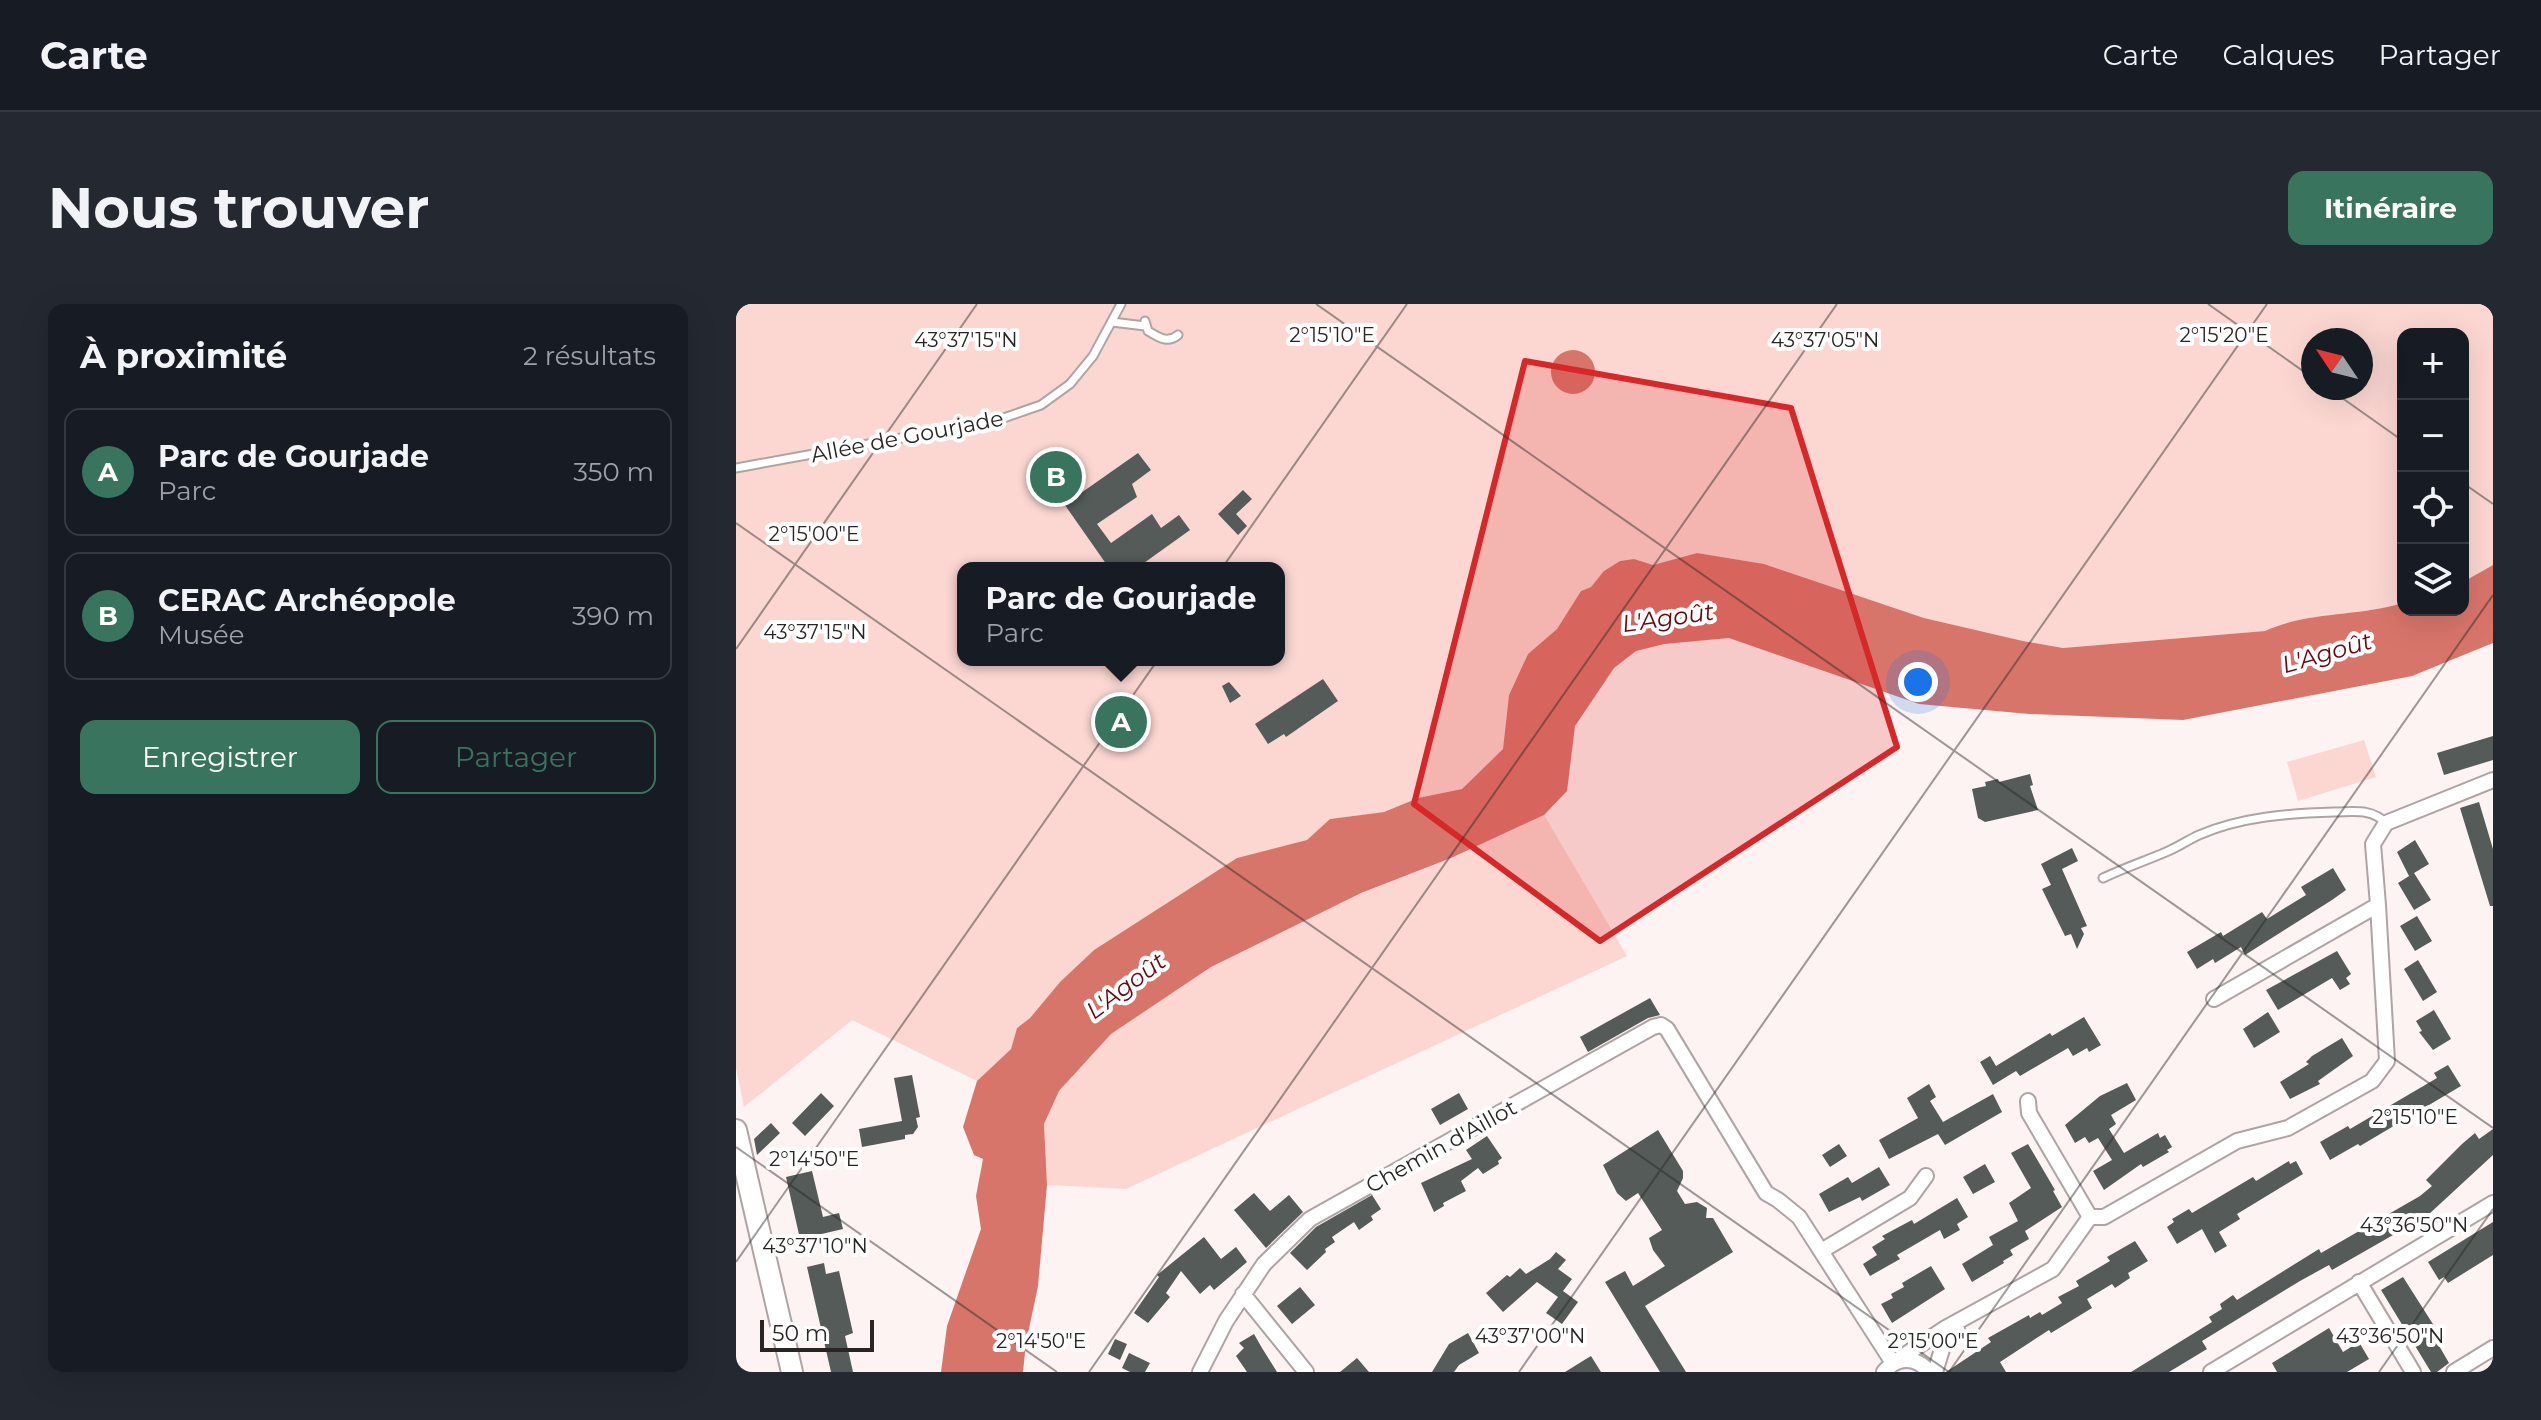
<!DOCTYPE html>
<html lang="fr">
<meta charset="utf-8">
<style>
:root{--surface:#171b24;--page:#242831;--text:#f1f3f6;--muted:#9ea1a6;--line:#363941;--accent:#39745f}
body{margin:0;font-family:Montserrat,sans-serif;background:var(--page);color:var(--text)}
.controls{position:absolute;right:24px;top:24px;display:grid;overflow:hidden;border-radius:16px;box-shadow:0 8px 32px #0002}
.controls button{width:72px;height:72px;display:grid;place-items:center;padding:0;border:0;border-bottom:2px solid var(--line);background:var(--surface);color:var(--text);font:40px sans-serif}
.compass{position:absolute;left:1565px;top:24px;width:72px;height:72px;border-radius:50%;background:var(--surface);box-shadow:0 8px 32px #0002;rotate:305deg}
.scale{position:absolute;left:24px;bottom:20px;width:114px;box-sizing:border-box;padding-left:8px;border:4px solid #282524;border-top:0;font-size:22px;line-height:28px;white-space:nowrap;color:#282524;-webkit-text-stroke:6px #fff;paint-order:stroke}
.you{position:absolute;left:1182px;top:378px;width:28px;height:28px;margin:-20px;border:6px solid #fff;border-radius:50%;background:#1a73e8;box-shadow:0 0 0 12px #1a73e833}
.badge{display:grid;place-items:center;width:52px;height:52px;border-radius:50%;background:var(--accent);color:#fff;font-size:26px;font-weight:700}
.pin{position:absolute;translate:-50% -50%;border:4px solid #fff;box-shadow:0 2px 8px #0006}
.popup{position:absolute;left:221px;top:258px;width:328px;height:104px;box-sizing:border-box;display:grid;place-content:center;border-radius:16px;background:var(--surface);filter:drop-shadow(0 2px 6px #0005);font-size:26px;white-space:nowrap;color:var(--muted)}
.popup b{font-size:30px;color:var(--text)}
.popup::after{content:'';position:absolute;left:50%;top:100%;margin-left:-16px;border:16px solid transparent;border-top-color:var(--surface)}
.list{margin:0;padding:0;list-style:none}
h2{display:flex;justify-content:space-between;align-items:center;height:104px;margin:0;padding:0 32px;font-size:34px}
h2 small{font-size:26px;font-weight:400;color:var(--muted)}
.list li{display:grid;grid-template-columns:52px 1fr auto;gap:24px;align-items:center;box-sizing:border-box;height:128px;margin:0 16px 16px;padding:0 16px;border:2px solid var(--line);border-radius:16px}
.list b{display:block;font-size:30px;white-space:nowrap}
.list p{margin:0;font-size:26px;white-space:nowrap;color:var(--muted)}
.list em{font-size:26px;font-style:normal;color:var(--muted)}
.actions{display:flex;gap:16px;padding:24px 32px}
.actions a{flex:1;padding:18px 0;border:2px solid var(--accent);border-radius:16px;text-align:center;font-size:28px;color:var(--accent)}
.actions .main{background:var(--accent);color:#fff}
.icon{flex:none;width:44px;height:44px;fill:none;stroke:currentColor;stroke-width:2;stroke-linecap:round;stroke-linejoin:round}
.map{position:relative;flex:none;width:1757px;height:1068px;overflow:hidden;border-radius:16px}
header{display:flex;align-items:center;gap:48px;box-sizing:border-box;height:112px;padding:0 40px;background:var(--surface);border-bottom:2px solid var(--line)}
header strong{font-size:38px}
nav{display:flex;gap:44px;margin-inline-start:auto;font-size:28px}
.intro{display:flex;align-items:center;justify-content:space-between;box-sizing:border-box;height:192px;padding:0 48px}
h1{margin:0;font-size:56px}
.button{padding:20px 36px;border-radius:16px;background:var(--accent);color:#fff;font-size:28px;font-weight:700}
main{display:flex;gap:48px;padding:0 48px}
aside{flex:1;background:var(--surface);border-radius:16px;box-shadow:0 8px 32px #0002}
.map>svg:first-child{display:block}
</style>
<header>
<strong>Carte</strong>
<nav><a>Carte</a><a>Calques</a><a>Partager</a></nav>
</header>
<div class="intro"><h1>Nous trouver</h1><a class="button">Itinéraire</a></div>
<main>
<aside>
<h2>À proximité<small>2 résultats</small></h2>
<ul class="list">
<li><span class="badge">A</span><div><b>Parc de Gourjade</b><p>Parc</p></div><em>350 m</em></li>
<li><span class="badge">B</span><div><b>CERAC Archéopole</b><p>Musée</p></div><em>390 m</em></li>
</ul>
<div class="actions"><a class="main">Enregistrer</a><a>Partager</a></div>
</aside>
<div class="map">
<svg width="1757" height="1068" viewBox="0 0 1757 1068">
<rect width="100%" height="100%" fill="#fdf3f2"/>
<path fill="#fcd7d2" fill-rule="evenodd" d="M0,0H1757V261L1727,278V30H1667V299C1622,313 1572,307 1529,327L1327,344L1287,337L1188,314L1028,260L961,249L917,261L898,255L884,257L868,267L855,283L845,287L821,325L792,350L773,391L767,445L726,485L682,494L648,508L594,515L572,536L501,554L358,646L324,678L294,714L281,724L275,745L241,777L116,716L8,803L0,764ZM1577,36H1625V84H1577ZM227,264H543V356H227Z
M1628,436L1640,473L1562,497L1551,458Z
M808,511L891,652L390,885L311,881L308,820L323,787L375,730L475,663L625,589L715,554Z"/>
<path fill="#d8756b" d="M815 68a22 22 0 1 1 44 0a22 22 0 1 1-44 0Z
M961,249L1028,260L1188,314L1287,337L1327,344L1529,327C1572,307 1621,313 1667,299V306H1727V278L1757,261V339L1676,372L1447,416L1293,410L1183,400L993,334L928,340L900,347L878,364L839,422L831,487L808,511L715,554L625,589L475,663L375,730L323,787L308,820L311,881L302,982L290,1039L287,1068H205L211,1022L245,925L240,892L247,855L238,851L227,823L241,777L275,745L281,724L294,714L324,678L358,646L501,554L571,536L594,515L648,508L682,494L726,485L767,445L773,391L792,350L821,325L845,287L855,283L868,267L884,257L898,255L917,261Z"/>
<path fill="#545b58" d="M402,149L415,166L396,180L401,193L361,220L375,239L416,210L425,224L443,211L454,226L401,264H373L303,164L319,153L345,189Z
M507,186L516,195L500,210L511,222L502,231L482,210Z
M587,375L602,397L550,433L548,430L532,440L519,420Z
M493,378L505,392L494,399L486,382Z
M1757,432V456L1708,471L1701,449Z
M1294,470L1297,481L1294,482L1302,506L1249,518L1242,514L1236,485L1250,482L1249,478L1262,475L1263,478Z
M1743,498L1757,545V602H1754L1724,504Z
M1679,536L1693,560L1673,572L1661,548Z
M1336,544L1342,557L1326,565L1351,622L1345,624L1348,630L1341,645L1335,630L1329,632L1306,585L1315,581L1305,560Z
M1597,564L1610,586L1596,596L1509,651L1505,643L1479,659L1477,655L1461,665L1451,648L1485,628L1487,632L1526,608L1531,615L1570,591L1565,583Z
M1678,569L1695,596L1678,606L1662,579Z
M1681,612L1696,637L1679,647L1664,622Z
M1601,647L1615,670L1610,674L1614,680L1604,686L1596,674L1542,706L1530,686Z
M1682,656L1701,688L1687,697L1668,665Z
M914,694L924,711L912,714L852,748L844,733Z
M1698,706L1715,735L1697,746L1683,728L1686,727L1680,717Z
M1532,708L1544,728L1518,744L1507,725Z
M1348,713L1365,741L1353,748L1351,744L1337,752L1332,744L1284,772L1280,767L1257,781L1244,758L1254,752L1260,762L1314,729L1316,732Z
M1606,734L1617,752L1582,777L1584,780L1554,795L1544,778L1573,760L1570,758L1576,752Z
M1712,761L1725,782L1624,842L1622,840L1594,856L1584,838L1612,822L1614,825L1701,774L1698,769Z
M176,771L184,813L180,814L182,823L177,830L169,831V835L126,843L123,825L166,817L158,774Z
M1391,779L1400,796L1375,811L1380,820L1373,825L1388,849L1422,829L1424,834L1429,831L1436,843L1431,846L1433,848L1407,863L1405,860L1368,886L1357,867L1376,856L1362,834L1353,839L1349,833L1339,839L1329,821L1364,792Z
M1193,780L1200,793L1194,797L1207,818L1257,790L1266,808L1209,841L1202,830L1153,855L1143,836L1182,814L1171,794Z
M85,789L98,802L69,832L56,819Z
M723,789L732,805L704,821L695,805Z
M35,819L44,829L21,851L18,835Z
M1757,825V851L1692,911L1596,966L1593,961L1564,977L1466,1037L1471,1045L1433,1068H1395L1476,1018L1473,1013L1486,1005L1484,1000L1497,991L1501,996L1583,945L1585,949L1684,892L1696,882L1690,876L1726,840L1739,829L1743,835Z
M922,826L947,867V874L941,887L949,900L961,898L971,904L970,914H977L997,948L909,1002L950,1068H924L869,978L889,967L897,982L929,962L917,946L913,934L926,926L902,889L890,897L881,889L867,861Z
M751,832L766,854L762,857L763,860L747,870L742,864L725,877L730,887L707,899L708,902L698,908L685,879L736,855L730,846Z
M1103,840L1111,852L1094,863L1086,851Z
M1292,840L1319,886L1317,887L1326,903L1289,927L1293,935L1274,946L1277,951L1267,957L1268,959L1236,978L1226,960L1257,941L1253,933L1282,917L1273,899L1295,884L1275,849Z
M1553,857L1554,860L1560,857L1567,870L1501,910L1504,915L1483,928L1491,942L1479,949L1466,925L1441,940L1431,923L1438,918L1436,915L1453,905L1456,909L1517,873L1520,877Z
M1249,860L1259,878L1237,890L1227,873Z
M1143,863L1154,881L1126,897L1124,893L1093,908L1083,890L1112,873L1116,879Z
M76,867L87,913L103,909L107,925L64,935L50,873Z
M518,889L534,907L553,891L567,908L530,944L498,906Z
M636,891L645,905L635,912L637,916L623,926L618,918L596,933L599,938L589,945L590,948L571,966L554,949L580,923Z
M1221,894L1232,913L1221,920L1224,926L1208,935L1204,926L1161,951L1164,955L1134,972L1127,960L1141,951L1136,943L1149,935L1146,932L1176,916L1178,920Z
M1757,918V951L1712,979L1708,973L1703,976L1692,958Z
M468,933L485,955L500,943L511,958L478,986L474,981L464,990L445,967L430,989L434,993L412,1019L398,1009L423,973L421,971Z
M1399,937L1412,957L1392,969L1394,974L1379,984L1376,980L1351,995L1356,1004L1315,1029L1313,1026L1264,1058L1270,1068H1210L1255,1038L1252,1034L1293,1011L1294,1014L1304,1008L1306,1011L1326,999L1322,993L1343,982L1340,977L1374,957L1371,953Z
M820,948L830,956L822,965L836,975L827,987L842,998L826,1020L810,1009L822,993L801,978L767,1008L750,989L771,971L774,973L784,964L790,970L814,955Z
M88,959L90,970L103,967L117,1029L109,1032L117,1068H95L71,963Z
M1195,962L1209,985L1156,1019L1145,1000L1157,994L1155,990L1168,983L1166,979Z
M1667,973L1702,1028L1699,1030L1702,1040L1713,1059L1701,1068H1695L1645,986Z
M564,983L579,1001L556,1020L541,1002Z
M1593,1024L1607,1048L1623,1038L1633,1055L1611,1068H1541L1536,1059Z
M732,1029L743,1049L723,1061L718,1068H696L713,1040Z
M518,1030L526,1044L541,1068H511L500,1052L508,1044L503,1039Z
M379,1035L391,1040L384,1056L372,1050Z
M393,1049L414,1059L409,1068H394L386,1064Z
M855,1052L865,1068H829L850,1055Z
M621,1054L633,1068H604Z"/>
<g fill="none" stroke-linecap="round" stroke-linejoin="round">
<defs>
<path id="lane" d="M409,17L412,27C423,33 431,40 442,31
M376,18L409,22
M0,164L259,117L305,101L334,80L357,52L385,0
M1367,574C1388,564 1409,557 1430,548C1442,543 1452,536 1463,531C1504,513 1554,509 1598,508C1618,508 1635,504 1650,519"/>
<path id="street" d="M1642,601L1637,540L1650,519L1757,476
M1292,797L1293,809L1354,913
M1087,946L1174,894L1190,872
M1623,978L1677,1068
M507,990L570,1068
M464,1068L490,1017L528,960L574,915L917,723L925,721L931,725L1030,889L1042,896L1063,913L1157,1059L1208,1025L1317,965L1354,913H1368L1501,837L1552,824L1636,777L1651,757L1642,601L1478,695
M1148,1068C1161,1052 1180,1052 1193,1068
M1199,1068L1208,1039L1221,1024
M1475,1068L1757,899
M1718,1068L1757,1044"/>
<path id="secondary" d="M0,826L56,1068"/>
</defs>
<use href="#lane" stroke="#ada4a3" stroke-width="11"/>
<use href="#street" stroke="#ada4a3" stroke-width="18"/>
<use href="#secondary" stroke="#ada4a3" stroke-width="24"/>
<use href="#lane" stroke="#fff" stroke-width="7"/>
<use href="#street" stroke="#fff" stroke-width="14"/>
<use href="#secondary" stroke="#fff" stroke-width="20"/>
</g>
<path fill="#d62828" fill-opacity="0.2" stroke="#d62828" stroke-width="6" stroke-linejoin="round" d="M789,57L1055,104L1161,443L864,637L678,500Z"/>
<path fill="none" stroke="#282524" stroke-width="2" stroke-opacity="0.45" d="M580,0L1757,824M1472,0L1577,74M1592,84L1667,137M1727,179L1757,200M0,219L1213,1068M0,345L241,0M0,843L321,1068M0,958L671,0M353,1068L1101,0M783,1068L1531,0M1213,1068L1757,291M1643,1068L1757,905"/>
<g text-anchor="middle" stroke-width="8" stroke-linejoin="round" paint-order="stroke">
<g font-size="22" fill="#282524" stroke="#fff">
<text transform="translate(171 132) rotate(-11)" y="8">Allée de Gourjade</text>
<text transform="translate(705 842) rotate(-29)" y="8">Chemin d'Aillot</text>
</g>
<g font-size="24" font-style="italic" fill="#66080b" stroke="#fff">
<text transform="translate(932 314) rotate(-8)" y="8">L'Agoût</text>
<text transform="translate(1591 349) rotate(-16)" y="8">L'Agoût</text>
<text transform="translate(390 682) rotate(-37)" y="8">L'Agoût</text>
</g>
</g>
<g font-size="20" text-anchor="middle" fill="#282524" stroke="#fff" stroke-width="8" stroke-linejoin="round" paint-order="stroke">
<text x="1488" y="38">2°15'20"E</text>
<text x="596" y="38">2°15'10"E</text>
<text x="230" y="43">43°37'15"N</text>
<text x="1089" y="43">43°37'05"N</text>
<text x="78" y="237">2°15'00"E</text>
<text x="79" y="335">43°37'15"N</text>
<text x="1679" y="820">2°15'10"E</text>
<text x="78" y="862">2°14'50"E</text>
<text x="1678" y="928">43°36'50"N</text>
<text x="79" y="949">43°37'10"N</text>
<text x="794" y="1039">43°37'00"N</text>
<text x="1654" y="1039">43°36'50"N</text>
<text x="305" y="1044">2°14'50"E</text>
<text x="1197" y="1044">2°15'00"E</text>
</g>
</svg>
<div class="controls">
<button>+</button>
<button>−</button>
<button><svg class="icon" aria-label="locate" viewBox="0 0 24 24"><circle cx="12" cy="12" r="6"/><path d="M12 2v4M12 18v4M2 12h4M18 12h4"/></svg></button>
<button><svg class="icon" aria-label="layers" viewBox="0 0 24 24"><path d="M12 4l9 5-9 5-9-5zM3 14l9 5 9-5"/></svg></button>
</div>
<svg class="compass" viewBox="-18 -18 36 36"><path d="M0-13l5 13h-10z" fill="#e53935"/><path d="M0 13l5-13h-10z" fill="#9ea1a6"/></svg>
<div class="scale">50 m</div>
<div class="you"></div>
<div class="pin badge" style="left:385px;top:418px">A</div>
<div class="popup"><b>Parc de Gourjade</b>Parc</div>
<div class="pin badge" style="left:320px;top:173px">B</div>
</div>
</main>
